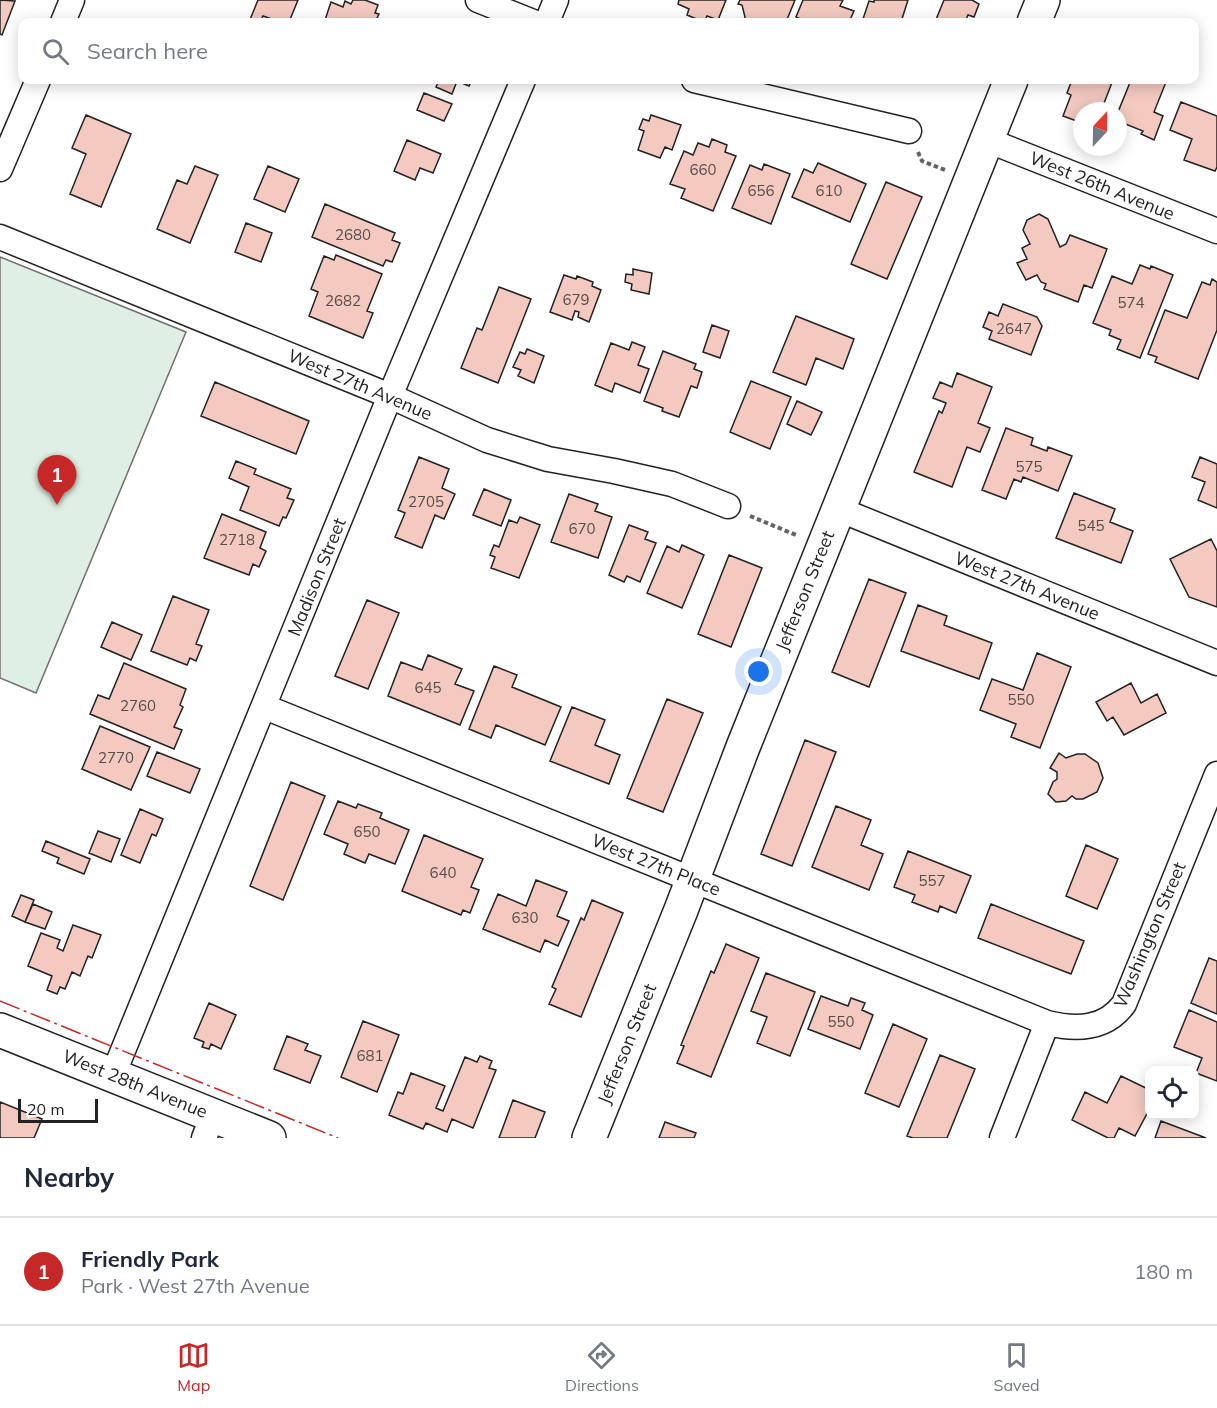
<!DOCTYPE html>
<meta charset="utf-8">
<style>
:root{--surface:#fff;--page:#f6f6f7;--text:#1f2937;--muted:#747a83;--line:#e0e1e3;--accent:#c62828}
body{margin:0;font-family:Mulish,sans-serif;background:var(--page);color:var(--text)}
.controls{position:absolute;right:18px;bottom:18px;display:grid;overflow:hidden;border-radius:12px;box-shadow:0 3px 15px #0003}
.controls button{width:54px;height:54px;display:grid;place-items:center;padding:0;border:0;border-bottom:2px solid var(--line);background:var(--surface);color:var(--text);font:30px sans-serif}
.compass{position:absolute;left:1073px;top:102px;width:54px;height:54px;border-radius:50%;background:var(--surface);box-shadow:0 3px 15px #0003;rotate:22deg}
.scale{position:absolute;left:18px;bottom:15px;width:80px;box-sizing:border-box;padding-left:6px;border:3px solid #222;border-top:0;font-size:16px;line-height:21px;white-space:nowrap;color:#222;-webkit-text-stroke:4px #fff;paint-order:stroke}
.you{position:absolute;left:759px;top:672px;width:21px;height:21px;margin:-15px;border:4px solid #fff;border-radius:50%;background:#1a73e8;box-shadow:0 0 0 9px #1a73e833}
.badge{display:grid;place-items:center;width:39px;height:39px;border-radius:50%;background:var(--accent);color:#fff;font-size:20px;font-weight:700}
.pin{position:absolute;translate:-50% -50px;filter:drop-shadow(0 2px 3px #0008)}
.pin::after{content:'';position:absolute;top:32px;width:21px;height:18px;background:inherit;clip-path:polygon(0 0,100% 0,50% 100%)}
.list{margin:0;padding:0;list-style:none}
h2{display:flex;justify-content:space-between;align-items:center;height:78px;margin:0;padding:0 24px;font-size:26px}
h2 small{font-size:20px;font-weight:400;color:var(--muted)}
.list li{display:grid;grid-template-columns:39px 1fr auto;gap:18px;align-items:center;box-sizing:border-box;height:108px;padding:0 24px;border-top:2px solid var(--line)}
.list b{display:block;font-size:22px;white-space:nowrap}
.list p{margin:0;font-size:20px;white-space:nowrap;color:var(--muted)}
.list em{font-size:20px;font-style:normal;color:var(--muted)}
.icon{flex:none;width:33px;height:33px;fill:none;stroke:currentColor;stroke-width:2;stroke-linecap:round;stroke-linejoin:round}
.map{position:relative;flex:none;width:1217px;height:1138px;overflow:hidden}
.search{position:absolute;background:var(--surface);box-shadow:0 3px 15px #0003;left:18px;right:18px;top:18px;height:66px;display:flex;align-items:center;gap:15px;box-sizing:border-box;padding:0 21px;border-radius:12px;color:var(--muted);font-size:22px}
.sheet{height:186px;background:var(--surface)}
nav{display:flex;justify-content:space-around;align-items:center;box-sizing:border-box;height:84px;border-top:2px solid var(--line);background:var(--surface);font-size:16px;color:var(--muted)}
nav a{display:grid;justify-items:center;gap:3px}
nav .on{color:var(--accent)}
.map>svg:first-child{display:block}
</style>
<div class="map">
<svg width="1217" height="1138" viewBox="0 0 1217 1138">
<rect width="100%" height="100%" fill="#fff"/>
<path fill="#e0efe3" stroke="#6f6f6f" stroke-width="1.5" d="M0,257L186,332L36,693L0,678Z"/>
<path fill="#f3c9c0" stroke="#222" stroke-width="1.5" d="M0,0L15,1L2,35L0,34Z
M258,0H298L289,22H280L263,16L260,22H249Z
M353,0H365L378,5L375,13L379,14L375,22H330L325,20L331,2L343,7L345,1L351,4Z
M679,0H726L718,20L707,16L704,22L687,15L689,9L678,4Z
M740,0H795L786,22H743L745,17L742,5L738,4Z
M803,0H843L840,6L854,11L849,22H806L796,17Z
M874,0H908L901,22H862L869,1L874,2Z
M944,0H972L979,4L974,17L968,15L965,22H935Z
M439,80H472L469,86L457,81L452,94L436,87Z
M1072,80H1113L1101,111H1082V123L1063,116L1071,95L1067,93Z
M1131,80H1160L1166,82L1154,112L1163,116L1154,140L1141,134L1143,131L1118,121V112Z
M424,93L452,104L444,121L417,110Z
M1181,102L1217,116V167L1215,171L1184,160L1192,139L1170,130Z
M86,115L131,134L101,207L70,194L86,154L72,148Z
M651,115L681,125L672,150L665,147L660,158L638,150L644,131L639,129L643,119L649,121Z
M712,139L727,145L725,152L736,156L713,211L681,198L685,189L670,184L684,151L693,155L698,143L709,147Z
M407,140L441,154L433,173L420,168L415,180L394,171Z
M818,163L866,184L850,222L792,197L804,169L813,173Z
M764,164L790,174L771,224L732,208L750,165L762,170Z
M195,166L218,175L190,243L157,229L177,180L187,184Z
M268,166L299,179L285,212L254,199Z
M886,182L922,197L887,279L851,264Z
M325,204L395,233L392,240L400,243L392,262L386,260L383,266L312,237Z
M1039,214L1048,219L1060,247L1066,244L1070,235L1107,249L1092,288L1084,285L1078,302L1044,289L1046,284L1041,282L1037,275L1026,280L1017,263L1027,259L1022,248L1030,244L1023,230L1027,220Z
M246,223L272,233L261,262L235,252Z
M336,255L382,274L367,311L373,313L363,338L309,316L318,292L311,289L324,256L334,260Z
M1140,265L1150,269L1151,266L1173,275L1140,358L1117,349L1121,340L1109,335L1111,330L1093,323L1112,276L1132,284Z
M633,269L652,273L649,294L631,290L632,284L625,282L626,274L633,275Z
M564,275L576,279L577,276L593,282L592,286L601,290L589,322L578,317L579,312L575,311L572,320L550,312Z
M1212,279L1217,282V330L1198,379L1155,362L1157,357L1148,354L1165,310L1187,318L1202,282L1210,285Z
M499,287L531,299L498,383L461,368L477,328L482,330Z
M1003,304L1037,317L1042,326L1031,355L989,339L992,331L983,327L989,312L998,316Z
M796,316L854,339L843,369L816,358L806,385L773,372Z
M712,325L729,331L720,358L703,352Z
M632,342L645,347L638,365L649,369L640,393L615,383L612,392L595,385L611,343L629,350Z
M527,349L544,356L534,383L518,376L521,370L513,367L520,352L525,354Z
M663,351L696,364L694,369L702,372L697,388L691,386L679,417L662,411L663,408L644,401Z
M957,373L992,387L978,423L990,428L980,452L967,447L952,487L914,472L939,411L942,413L946,403L933,398L940,382L952,387Z
M751,381L791,397L770,449L730,432Z
M215,382L309,421L296,454L201,416Z
M797,401L822,412L811,435L787,424Z
M1006,428L1033,438L1031,445L1047,451L1048,447L1072,456L1058,491L1023,477L1021,482L1014,479L1006,499L982,490Z
M419,457L449,469L442,488L455,494L444,519L435,515L422,548L395,537L405,513L398,510Z
M1200,457L1217,464V508L1198,500L1205,482L1192,477Z
M236,461L256,469L254,474L291,489L287,498L294,500L286,518L283,517L279,526L240,510L249,487L229,478Z
M484,489L511,500L501,526L473,515Z
M1074,493L1115,509L1110,522L1133,531L1121,563L1056,538Z
M569,494L598,504L595,511L612,517L598,558L551,542Z
M222,514L266,532L260,548L266,551L259,567L253,564L249,575L204,558Z
M520,517L540,525L519,578L491,568L495,557L490,555L494,545L499,547L509,520L517,523Z
M629,525L648,532L645,539L656,543L640,582L627,576L624,582L609,575Z
M1211,539L1217,551V607L1189,597L1170,559Z
M682,545L704,555L682,608L647,593L667,546L679,552Z
M729,555L762,568L731,647L698,634Z
M869,579L906,593L869,687L832,672Z
M173,596L209,610L196,644L202,646L196,661L190,658L187,665L151,651Z
M367,600L399,613L368,689L335,676Z
M918,605L947,616L944,625L992,643L979,679L901,651Z
M112,622L142,635L131,660L101,647Z
M1037,653L1071,667L1040,748L1011,737L1016,724L980,710L992,679L1023,690Z
M428,655L462,669L455,684L474,691L460,725L388,696L401,662L422,670Z
M124,663L186,689L180,705L183,707L174,727L182,730L174,749L90,714L98,695L109,699Z
M494,666L517,675L512,687L561,707L545,745L496,725L491,738L469,729Z
M1131,683L1141,703L1157,694L1166,713L1124,735L1113,717L1107,721L1096,702Z
M667,699L703,713L663,812L627,798Z
M572,707L605,720L595,745L620,755L609,784L550,761Z
M100,726L150,747L131,790L82,769Z
M805,740L836,752L792,866L761,854Z
M157,752L200,769L190,793L147,776Z
M1059,753L1066,758L1077,754H1085L1098,763L1103,778L1097,792L1083,799H1076L1072,796L1066,801L1056,802L1048,794L1053,782L1057,779V772L1050,768Z
M291,782L325,796L283,900L250,886Z
M338,801L356,808L358,804L382,813L380,818L409,830L395,864L369,854L365,863L344,854L348,844L324,834Z
M836,806L871,820L861,845L883,854L869,890L812,867Z
M140,809L163,819L156,836L152,834L140,863L121,855Z
M98,831L120,839L111,862L89,853Z
M424,835L483,859L471,887L479,890L470,913L463,910L461,915L402,891Z
M46,841L90,859L84,874L57,863L59,858L42,851Z
M1086,845L1118,859L1097,909L1066,896Z
M908,851L971,876L956,913L940,906L938,912L912,902L915,895L894,887Z
M536,880L567,892L557,916L569,921L558,946L545,940L540,952L483,929L498,894L526,906Z
M21,895L34,900L25,922L12,916Z
M592,900L623,913L581,1017L549,1004L556,989L552,987L581,918L584,920Z
M33,904L52,912L45,929L25,922Z
M991,904L1084,941L1071,974L978,938Z
M73,925L101,935L92,958L88,956L80,976L72,972L65,989L60,987L57,994L47,990L52,976L28,966L41,933L60,940L57,948L63,951Z
M726,944L759,958L711,1077L677,1063L684,1046L681,1045L711,971L714,973Z
M1209,958L1217,961V1014L1191,1003Z
M766,973L815,992L790,1056L757,1043L767,1017L751,1011Z
M821,996L848,1006L851,998L865,1003L862,1010L873,1015L860,1049L808,1029Z
M209,1003L236,1015L221,1049L211,1044L209,1049L202,1047L204,1042L194,1038Z
M1189,1010L1217,1022V1081L1196,1073L1202,1058L1174,1047Z
M363,1021L399,1035L377,1092L341,1077Z
M893,1024L927,1039L899,1107L865,1093Z
M287,1036L308,1044L305,1050L321,1056L310,1083L274,1069Z
M940,1055L975,1069L947,1138H913L907,1136Z
M480,1056L492,1061L489,1068L496,1070L473,1128L452,1119L447,1132L426,1123L423,1129L389,1115L398,1092L403,1094L411,1073L445,1086L436,1108L443,1111L465,1057L477,1062Z
M1121,1076L1150,1090V1108L1135,1136L1119,1128L1114,1138H1108L1072,1120L1085,1092L1107,1103Z
M513,1100L545,1112L535,1138H499Z
M0,1102L42,1119L34,1138H0Z
M1161,1121L1206,1138H1155Z
M665,1122L696,1133L694,1138H659Z"/>
<g fill="none" stroke-linecap="round" stroke-linejoin="round">
<defs>
<path id="street" d="M478,0L533,22
M63,22L72,0
M547,22L556,0
M694,80L909,131
M987,140L1217,231
M0,169L38,80
M0,237L390,396L487,440L548,459L614,471L672,484L728,506
M838,509L1217,663
M265,707L1047,1023
M113,1075L390,396L523,80
M204,1138L213,1115
M1002,1138L1047,1023C1076,1030 1105,1030 1124,1004L1217,774"/>
<path id="secondary" d="M1034,22L1043,0
M0,1030L269,1138
M589,1138L681,910L743,747L1011,80"/>
</defs>
<use href="#street" stroke="#222" stroke-width="27"/>
<use href="#secondary" stroke="#222" stroke-width="36"/>
<path stroke="#646464" stroke-width="4" stroke-dasharray="4.5 3" stroke-linecap="butt" d="M918,152L922,161L945,170
M750,516L796,535"/>
<use href="#street" stroke="#fff" stroke-width="24"/>
<use href="#secondary" stroke="#fff" stroke-width="33"/>
<path stroke="#c62828" stroke-width="1.5" stroke-dasharray="21 4.5 3 4.5" stroke-linecap="butt" d="M0,1001L338,1138"/>
</g>
<g text-anchor="middle" stroke-width="4.5" stroke-linejoin="round" paint-order="stroke">
<g font-size="15" fill="#564c4a">
<text x="703" y="175">660</text>
<text x="761" y="196">656</text>
<text x="829" y="196">610</text>
<text x="353" y="240">2680</text>
<text x="576" y="305">679</text>
<text x="343" y="306">2682</text>
<text x="1131" y="308">574</text>
<text x="1014" y="334">2647</text>
<text x="1029" y="472">575</text>
<text x="426" y="507">2705</text>
<text x="1091" y="531">545</text>
<text x="582" y="534">670</text>
<text x="237" y="545">2718</text>
<text x="428" y="693">645</text>
<text x="1021" y="705">550</text>
<text x="138" y="711">2760</text>
<text x="116" y="763">2770</text>
<text x="367" y="837">650</text>
<text x="443" y="878">640</text>
<text x="932" y="886">557</text>
<text x="525" y="923">630</text>
<text x="841" y="1027">550</text>
<text x="370" y="1061">681</text>
</g>
<g font-size="18" fill="#222" stroke="#fff">
<text transform="translate(1102 186) rotate(22)" y="6">West 26th Avenue</text>
<text transform="translate(360 385) rotate(23)" y="6">West 27th Avenue</text>
<text transform="translate(317 577) rotate(-68)" y="6">Madison Street</text>
<text transform="translate(1027 586) rotate(22)" y="6">West 27th Avenue</text>
<text transform="translate(805 591) rotate(-68)" y="6">Jefferson Street</text>
<text transform="translate(656 865) rotate(22)" y="6">West 27th Place</text>
<text transform="translate(1150 935) rotate(-67)" y="6">Washington Street</text>
<text transform="translate(627 1044) rotate(-68)" y="6">Jefferson Street</text>
<text transform="translate(135 1084) rotate(22)" y="6">West 28th Avenue</text>
</g>
</g>
</svg>
<div class="controls">
<button><svg class="icon" aria-label="locate" viewBox="0 0 24 24"><circle cx="12" cy="12" r="6"/><path d="M12 2v4M12 18v4M2 12h4M18 12h4"/></svg></button>
</div>
<svg class="compass" viewBox="-18 -18 36 36"><path d="M0-13l5 13h-10z" fill="#e53935"/><path d="M0 13l5-13h-10z" fill="#747a83"/></svg>
<div class="scale">20 m</div>
<div class="you"></div>
<div class="pin badge" style="left:57px;top:505px">1</div>
<div class="search"><svg class="icon" aria-label="search" viewBox="0 0 24 24"><circle cx="10" cy="10" r="6"/><path d="M15 15l6 6"/></svg>Search here</div>
</div>
<section class="sheet">
<h2>Nearby<small></small></h2>
<ul class="list">
<li><span class="badge">1</span><div><b>Friendly Park</b><p>Park · West 27th Avenue</p></div><em>180 m</em></li>
</ul>
</section>
<nav>
<a class="on"><svg class="icon" aria-label="map" viewBox="0 0 24 24"><path d="M3 6l6-2 6 2 6-2v14l-6 2-6-2-6 2zM9 4v14M15 6v14"/></svg>Map</a>
<a><svg class="icon" aria-label="directions" viewBox="0 0 24 24"><path d="M12 3l9 9-9 9-9-9zM9 14v-3h6M13 9l2 2-2 2"/></svg>Directions</a>
<a><svg class="icon" aria-label="saved" viewBox="0 0 24 24"><path d="M7 4h10v16l-5-4-5 4z"/></svg>Saved</a>
</nav>
